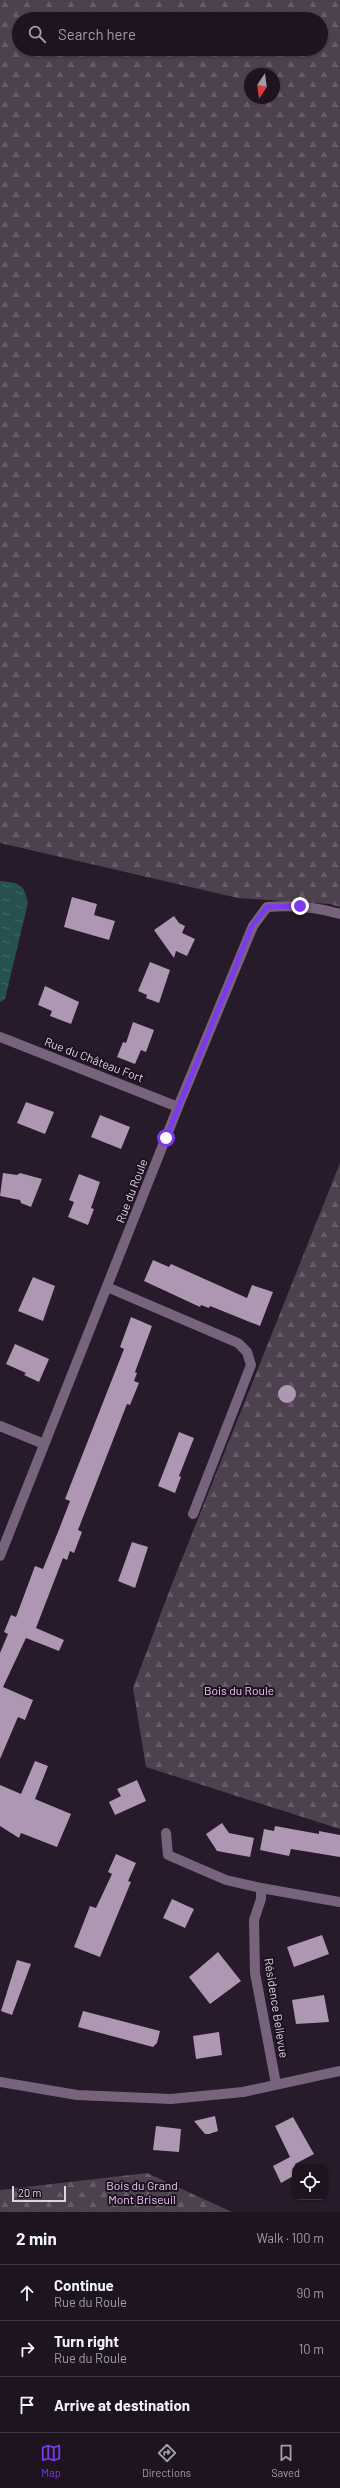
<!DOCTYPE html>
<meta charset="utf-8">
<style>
:root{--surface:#1d1420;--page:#251d29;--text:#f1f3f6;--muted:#a09ea5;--line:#3b333e;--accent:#7c3aed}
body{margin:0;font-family:Barlow,sans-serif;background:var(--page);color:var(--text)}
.controls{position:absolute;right:12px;bottom:12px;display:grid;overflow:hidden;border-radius:8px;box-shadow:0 1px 3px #0004}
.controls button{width:36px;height:36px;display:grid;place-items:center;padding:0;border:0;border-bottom:1px solid var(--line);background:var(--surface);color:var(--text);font:20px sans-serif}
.compass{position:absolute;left:244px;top:68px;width:36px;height:36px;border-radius:50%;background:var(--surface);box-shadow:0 1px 3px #0004;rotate:193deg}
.scale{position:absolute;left:12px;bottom:10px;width:54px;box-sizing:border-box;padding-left:4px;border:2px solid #ded5e0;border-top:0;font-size:11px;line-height:14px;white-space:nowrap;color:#ded5e0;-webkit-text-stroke:3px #1d1120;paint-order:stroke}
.stop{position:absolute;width:12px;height:12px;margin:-9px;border:3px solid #7c3aed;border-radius:50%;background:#fff}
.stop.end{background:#7c3aed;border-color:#fff;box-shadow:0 1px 4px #0008}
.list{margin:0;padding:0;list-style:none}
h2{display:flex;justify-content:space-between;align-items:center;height:52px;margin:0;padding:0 16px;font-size:17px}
h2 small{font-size:13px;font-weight:400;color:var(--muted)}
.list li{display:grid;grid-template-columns:26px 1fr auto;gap:12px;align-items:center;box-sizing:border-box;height:56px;padding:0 16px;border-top:1px solid var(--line)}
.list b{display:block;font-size:15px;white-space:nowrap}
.list p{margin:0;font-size:13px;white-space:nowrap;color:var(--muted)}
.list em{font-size:13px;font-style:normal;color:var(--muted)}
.icon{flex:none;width:22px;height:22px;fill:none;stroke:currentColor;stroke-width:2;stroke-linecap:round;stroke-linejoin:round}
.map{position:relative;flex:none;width:340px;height:2212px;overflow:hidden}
.search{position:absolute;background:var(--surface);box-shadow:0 1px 3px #0004;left:12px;right:12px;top:12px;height:44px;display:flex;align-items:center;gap:10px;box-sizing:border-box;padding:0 14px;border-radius:22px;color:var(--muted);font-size:15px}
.sheet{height:220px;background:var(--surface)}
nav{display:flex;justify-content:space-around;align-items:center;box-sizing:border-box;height:56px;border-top:1px solid var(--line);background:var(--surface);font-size:11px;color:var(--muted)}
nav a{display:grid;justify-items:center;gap:2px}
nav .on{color:var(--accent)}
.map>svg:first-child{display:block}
</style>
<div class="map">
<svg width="340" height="2212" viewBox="0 0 340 2212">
<defs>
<pattern id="forest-firs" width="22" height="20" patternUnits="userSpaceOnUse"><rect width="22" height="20" fill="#4d414f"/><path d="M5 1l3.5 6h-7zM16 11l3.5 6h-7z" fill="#665c68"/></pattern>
<pattern id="water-ripples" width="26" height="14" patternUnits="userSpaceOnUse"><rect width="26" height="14" fill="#275050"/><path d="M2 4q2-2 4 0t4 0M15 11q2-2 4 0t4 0" fill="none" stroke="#466869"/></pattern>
</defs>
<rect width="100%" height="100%" fill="#271a2a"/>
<path fill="url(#forest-firs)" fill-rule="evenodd" d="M0,0H340V907L330,904L238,898L0,843ZM19,19H321V49H19ZM250,74H274V98H250Z
M340,1163V1829L146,1767L133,1688L170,1589Z
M147,2173L232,2212H0V2190Z"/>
<path fill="url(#water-ripples)" d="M0,881C19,883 24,883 28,903L5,999L0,1002Z"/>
<path fill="#ad97b2" d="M72,897L97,904L94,915L115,921L109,940L64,927Z
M174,916L179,923L185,926L182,933L195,939L187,956L176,951L174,958L154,930Z
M150,962L170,970L159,1003L146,998L147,995L138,991Z
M45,986L79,1002L71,1024L50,1016L52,1011L38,1005Z
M133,1022L154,1030L146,1052L141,1050L135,1064L117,1057L123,1042L126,1043Z
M26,1102L54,1112L45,1134L17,1123Z
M100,1115L130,1127L121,1149L91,1137Z
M3,1173L17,1175L20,1173L42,1179L31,1207L21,1203L20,1200L0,1196Z
M79,1174L100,1182L91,1208L94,1209L88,1225L68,1217L74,1202L69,1200Z
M153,1260L169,1267L171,1264L247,1298L252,1285L273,1292L260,1326L210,1306L209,1308L201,1305L200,1307L144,1281Z
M33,1277L55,1286L43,1321L18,1311Z
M131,1317L152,1326L135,1372L137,1373L134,1381L139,1383L130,1405L127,1404L78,1530L82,1532L74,1553L70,1551L67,1560L63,1558L36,1628L64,1640L59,1651L26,1638L3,1687L33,1700L25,1720L18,1717L0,1759V1653L8,1634L4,1632L11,1615L16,1617L35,1566L43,1569L58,1532L70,1501L65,1499L124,1349L120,1347Z
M15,1344L49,1359L39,1382L24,1375L26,1373L6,1364Z
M278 1394a9 9 0 1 1 18 0a9 9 0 1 1-18 0Z
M179,1432L194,1438L179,1476L181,1477L175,1493L158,1486Z
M132,1542L148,1547L135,1588L118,1581Z
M35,1761L48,1766L35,1799L71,1814L57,1847L21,1833L19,1838L0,1826V1785L21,1794Z
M137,1780L146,1801L115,1815L109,1802L121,1796L117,1789Z
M222,1823L229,1833L254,1838L250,1857L217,1851L206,1834Z
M275,1826L319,1834V1831L340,1835V1857L291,1849L289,1856L260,1850L264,1829L274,1831Z
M116,1854L136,1863L128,1881L131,1882L100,1957L74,1947L90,1906L96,1908L112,1874L108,1872Z
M172,1899L194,1909L185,1928L163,1918Z
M322,1935L329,1954L294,1967L287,1947Z
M218,1952L241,1981L210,2004L189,1977Z
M17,1960L31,1964L12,2015L1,2011Z
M324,1995L329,2022L296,2024L292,2000Z
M83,2011L160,2031L157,2043L153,2047L78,2027Z
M219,2032L222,2055L196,2059L193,2036Z
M215,2116L218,2131L209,2134H205L194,2121Z
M293,2117L314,2154L295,2164V2175L281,2183L273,2166L290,2157L275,2126Z
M156,2126L181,2129L179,2152L153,2150Z"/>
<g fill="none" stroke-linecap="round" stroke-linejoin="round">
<path stroke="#78637d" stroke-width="10" d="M0,1037L178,1107
M107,1287L238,1343L247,1352L251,1365L193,1514
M0,1426L44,1444
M0,1556L178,1107L253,926L267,907C292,905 315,906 340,914
M166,1833L168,1855L226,1880L261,1888V1899L254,1920L255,1973L276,2084
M261,1888L340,1902
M0,2082L77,2095L171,2099L243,2092L340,2071"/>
</g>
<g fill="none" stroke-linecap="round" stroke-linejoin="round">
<path stroke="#7c3aed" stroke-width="5" d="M166,1138L252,926L267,907L300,906"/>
</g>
<g text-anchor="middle" stroke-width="4" stroke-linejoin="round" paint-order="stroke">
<g font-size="12" fill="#ded5e0" stroke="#1d1120">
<text transform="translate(94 1060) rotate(21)" y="4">Rue du Château Fort</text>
<text transform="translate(132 1191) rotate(-69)" y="4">Rue du Roule</text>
<text transform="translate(276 2008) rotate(81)" y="4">Résidence Bellevue</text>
</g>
<g font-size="12" fill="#edc7f6" stroke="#1d1120">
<text x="239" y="1695">Bois du Roule</text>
<text x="142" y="2190">Bois du Grand<tspan x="142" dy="14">Mont Briseuil</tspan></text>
</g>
</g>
</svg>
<div class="controls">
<button><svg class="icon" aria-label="locate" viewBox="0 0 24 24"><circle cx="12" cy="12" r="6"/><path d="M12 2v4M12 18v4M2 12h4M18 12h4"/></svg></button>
</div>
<svg class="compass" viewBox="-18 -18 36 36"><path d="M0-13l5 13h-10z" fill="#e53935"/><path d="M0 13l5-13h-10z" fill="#a09ea5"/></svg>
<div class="scale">20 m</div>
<div class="stop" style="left:166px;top:1138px"></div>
<div class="stop end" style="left:300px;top:906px"></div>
<div class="search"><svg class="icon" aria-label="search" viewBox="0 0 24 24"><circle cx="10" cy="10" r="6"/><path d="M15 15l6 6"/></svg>Search here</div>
</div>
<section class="sheet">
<h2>2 min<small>Walk · 100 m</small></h2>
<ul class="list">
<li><svg class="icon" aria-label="ahead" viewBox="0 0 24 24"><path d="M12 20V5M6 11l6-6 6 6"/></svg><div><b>Continue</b><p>Rue du Roule</p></div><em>90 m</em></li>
<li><svg class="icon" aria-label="right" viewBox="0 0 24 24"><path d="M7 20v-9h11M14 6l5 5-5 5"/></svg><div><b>Turn right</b><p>Rue du Roule</p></div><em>10 m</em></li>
<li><svg class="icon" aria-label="arrive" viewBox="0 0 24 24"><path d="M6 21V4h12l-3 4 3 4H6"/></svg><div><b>Arrive at destination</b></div></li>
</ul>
</section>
<nav>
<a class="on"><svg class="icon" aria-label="map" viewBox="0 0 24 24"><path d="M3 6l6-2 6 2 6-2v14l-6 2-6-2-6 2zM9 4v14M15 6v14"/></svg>Map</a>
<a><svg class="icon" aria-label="directions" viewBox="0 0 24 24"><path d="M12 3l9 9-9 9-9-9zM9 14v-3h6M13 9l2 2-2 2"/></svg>Directions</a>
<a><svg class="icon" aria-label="saved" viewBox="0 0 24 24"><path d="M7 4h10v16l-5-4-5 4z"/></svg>Saved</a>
</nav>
